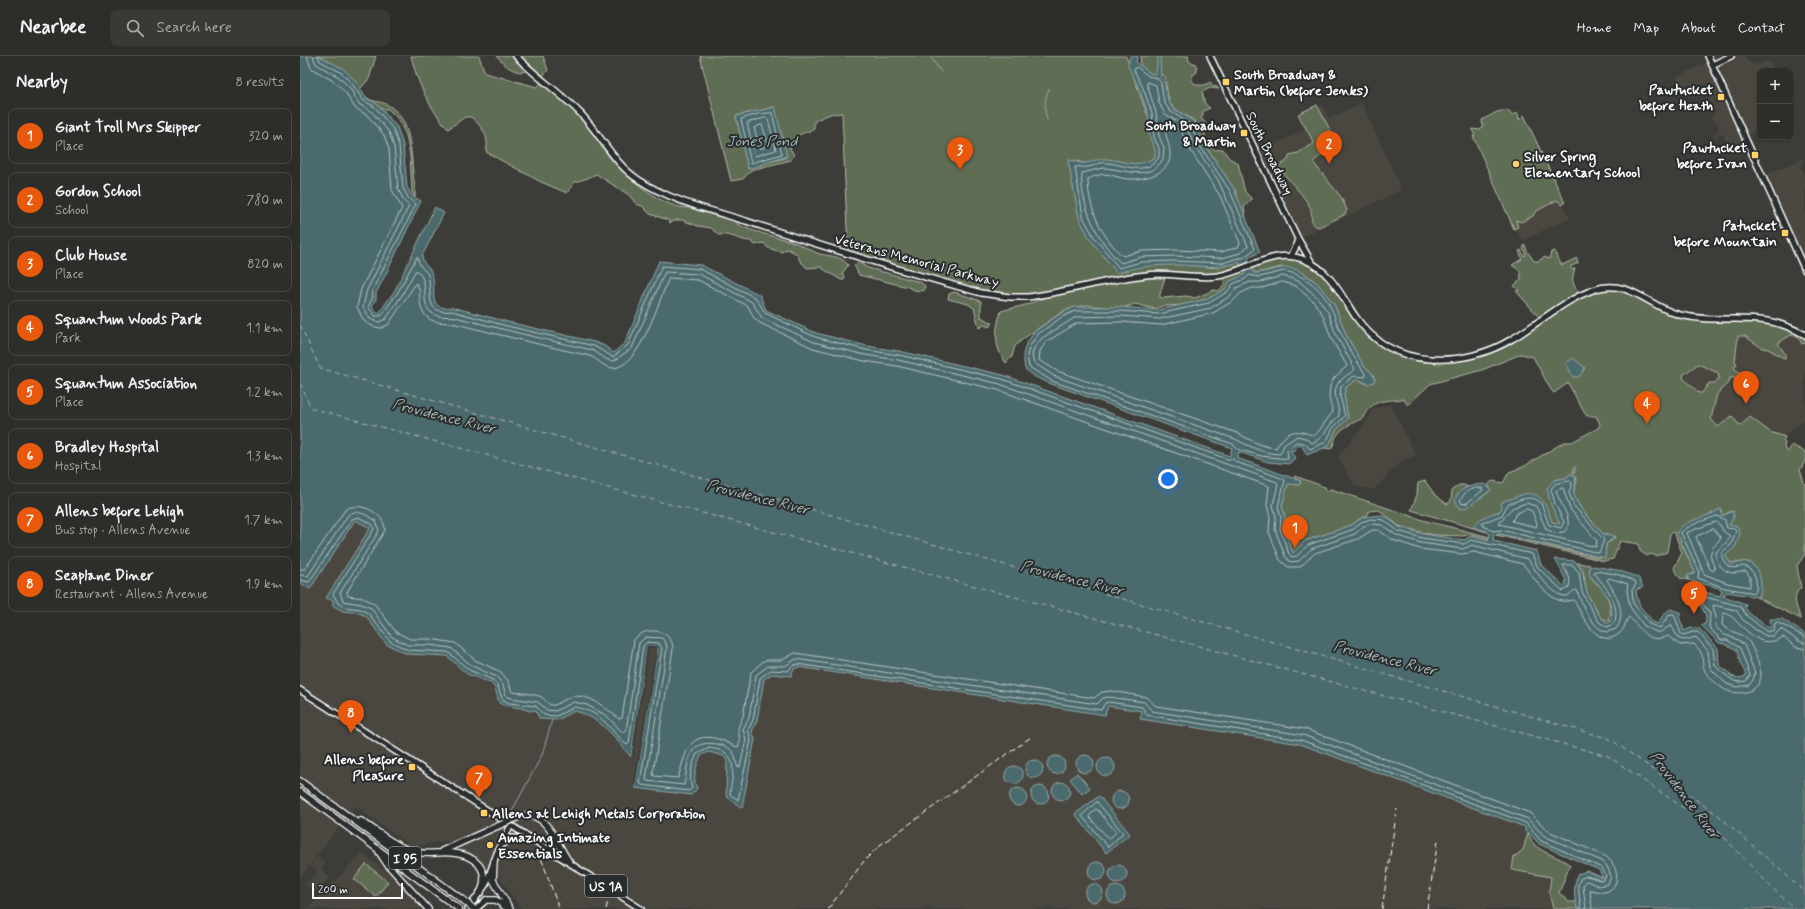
<!DOCTYPE html>
<meta charset="utf-8">
<style>
:root{--surface:#2d2d2a;--page:#393936;--text:#f1f3f6;--muted:#a7a8a8;--line:#484947;--accent:#ea580c}
body{margin:0;font-family:Mynerve,sans-serif;background:var(--page);color:var(--text)}
.controls{position:absolute;right:12px;top:12px;display:grid;overflow:hidden;border-radius:8px;box-shadow:0 1px 3px #0004}
.controls button{width:36px;height:36px;display:grid;place-items:center;padding:0;border:0;border-bottom:1px solid var(--line);background:var(--surface);color:var(--text);font:20px sans-serif}
.scale{position:absolute;left:12px;bottom:10px;width:91px;box-sizing:border-box;padding-left:4px;border:2px solid #fff;border-top:0;font-size:11px;line-height:14px;white-space:nowrap;color:#fff;-webkit-text-stroke:3px #2a2d2e;paint-order:stroke}
.you{position:absolute;left:868px;top:423px;width:14px;height:14px;margin:-10px;border:3px solid #fff;border-radius:50%;background:#1a73e8;box-shadow:0 0 0 6px #1a73e833}
.badge{display:grid;place-items:center;width:26px;height:26px;border-radius:50%;background:var(--accent);color:#fff;font-size:13px;font-weight:700}
.pin{position:absolute;translate:-50% -33px;filter:drop-shadow(0 1px 2px #0008)}
.pin::after{content:'';position:absolute;top:21px;width:14px;height:12px;background:inherit;clip-path:polygon(0 0,100% 0,50% 100%)}
.list{margin:0;padding:0;list-style:none}
h2{display:flex;justify-content:space-between;align-items:center;height:52px;margin:0;padding:0 16px;font-size:17px}
h2 small{font-size:13px;font-weight:400;color:var(--muted)}
.list li{display:grid;grid-template-columns:26px 1fr auto;gap:12px;align-items:center;box-sizing:border-box;height:56px;margin:0 8px 8px;padding:0 8px;border:1px solid var(--line);border-radius:8px}
.list b{display:block;font-size:15px;white-space:nowrap}
.list p{margin:0;font-size:13px;white-space:nowrap;color:var(--muted)}
.list em{font-size:13px;font-style:normal;color:var(--muted)}
.icon{flex:none;width:22px;height:22px;fill:none;stroke:currentColor;stroke-width:2;stroke-linecap:round;stroke-linejoin:round}
.map{position:relative;flex:none;width:1505px;height:853px;overflow:hidden}
header{display:flex;align-items:center;gap:24px;box-sizing:border-box;height:56px;padding:0 20px;background:var(--surface);border-bottom:1px solid var(--line)}
header strong{font-size:19px}
nav{display:flex;gap:22px;margin-inline-start:auto;font-size:14px}
.search{width:280px;height:36px;background:var(--page);display:flex;align-items:center;gap:10px;box-sizing:border-box;padding:0 14px;border-radius:8px;color:var(--muted);font-size:15px}
main{display:flex}
aside{flex:1;background:var(--surface)}
.map>svg:first-child{display:block}
</style>
<header>
<strong>Nearbee</strong>
<div class="search"><svg class="icon" aria-label="search" viewBox="0 0 24 24"><circle cx="10" cy="10" r="6"/><path d="M15 15l6 6"/></svg>Search here</div>
<nav><a>Home</a><a>Map</a><a>About</a><a>Contact</a></nav>
</header>
<main>
<aside>
<h2>Nearby<small>8 results</small></h2>
<ul class="list">
<li><span class="badge">1</span><div><b>Giant Troll Mrs Skipper</b><p>Place</p></div><em>320 m</em></li>
<li><span class="badge">2</span><div><b>Gordon School</b><p>School</p></div><em>780 m</em></li>
<li><span class="badge">3</span><div><b>Club House</b><p>Place</p></div><em>820 m</em></li>
<li><span class="badge">4</span><div><b>Squantum Woods Park</b><p>Park</p></div><em>1.1 km</em></li>
<li><span class="badge">5</span><div><b>Squantum Association</b><p>Place</p></div><em>1.2 km</em></li>
<li><span class="badge">6</span><div><b>Bradley Hospital</b><p>Hospital</p></div><em>1.3 km</em></li>
<li><span class="badge">7</span><div><b>Allens before Lehigh</b><p>Bus stop · Allens Avenue</p></div><em>1.7 km</em></li>
<li><span class="badge">8</span><div><b>Seaplane Diner</b><p>Restaurant · Allens Avenue</p></div><em>1.9 km</em></li>
</ul>
</aside>
<div class="map">
<svg width="1505" height="853" viewBox="0 0 1505 853">
<rect width="100%" height="100%" fill="#3c3c38"/>
<filter id="ink" filterUnits="userSpaceOnUse"><feTurbulence type="fractalNoise" baseFrequency=".025" numOctaves="2"/><feDisplacementMap in="SourceGraphic" scale="8" xChannelSelector="R" yChannelSelector="G"/><feConvolveMatrix kernelMatrix="1 2 1 2 8 2 1 2 1" color-interpolation-filters="sRGB"/></filter>
<g filter="url(#ink)">
<path fill="#49463f" d="M1408,0H1445L1449,7L1459,9L1465,6H1470L1476,14L1460,15V75L1453,77L1447,81L1446,85L1426,95L1424,93L1429,88L1426,87L1424,80L1420,77L1415,82L1413,79L1417,75L1419,71L1417,66L1412,64L1411,60L1416,55L1412,54L1403,28L1379,39L1377,38L1382,33L1376,22H1374L1410,5Z
M1062,47L1102,134L1002,181L961,94L1004,74L998,60L1022,49L1029,63Z
M1222,61L1270,162L1222,185L1176,81Z
M1502,103L1504,105L1501,110L1505,119V214L1462,120Z
M1467,267L1505,283V363L1483,382L1435,404L1380,334L1385,310L1406,291Z
M1090,348L1116,399L1101,406L1074,434L1057,431L1054,429L1040,404L1039,399L1065,368L1073,353Z
M55,464L70,472L26,542L34,545L43,555L59,557L66,560L86,588L128,598L147,600L167,618L191,627L195,632L196,640L208,651L224,652L229,655L235,654L240,663L257,664L275,655L290,659L303,669L331,701L347,590H358L335,732L397,733L393,725L395,714L401,699L409,696L424,700L427,705L426,740L447,721L455,683L452,675L457,665L464,623L471,618L491,620L493,614L498,611L805,659L808,650L842,655L840,662L1000,688L1225,771V775L1228,777L1223,794L1214,801L1252,821L1249,836L1253,853H221L198,819L146,785L112,791L55,750L0,822V527L10,533Z
M62,797L95,822L121,853H7Z
M18,800L26,807L21,813L30,822L16,836L5,829L18,816L10,810Z"/>
<path fill="#616d54" stroke="#b0b6aa" fill-rule="evenodd" d="M9,0H76L69,23L60,33C71,51 77,41 91,51C111,65 111,95 113,117C114,125 116,134 115,141L112,136L110,99L106,79L98,63L88,53H80Z
M111,0H179L185,17L237,31L244,24L264,41L326,113V119C345,133 365,152 390,152L394,148L439,163L437,168C453,176 470,179 487,184C497,187 507,192 517,197C528,201 540,198 548,209L542,218L545,220L544,224H541L520,211L507,212L500,205L497,198L488,193L481,196L468,192L464,187L455,189L451,185C439,185 432,177 418,179L411,172L398,170L382,164H377L370,167L368,164L350,158L342,150L336,148L329,139L296,118L288,122L275,126L267,137L241,126L186,96C190,80 182,71 171,61H165L148,73C129,51 118,29 111,0Z
M197,0H212L225,13L226,15C215,19 203,8 197,0Z
M217,0H243L248,14L241,22Z
M400,0H826L847,58L852,59L851,84L857,95L856,102L843,109H791L773,104L770,109L778,155L832,212L854,209L882,208L917,212L939,206L947,218L921,237L889,249L863,250L855,253L835,248L820,253L787,249L765,254L723,283L715,290L712,301L706,307C693,290 695,274 701,255L729,248L740,243L741,238H686L548,196L542,57L535,58L533,57L518,63L514,66V72C506,79 496,74 490,92L494,99L491,104L451,114L443,123L431,125ZM475,51L485,102L461,108V110L460,108L448,112L436,60ZM866,218L922,220L925,229L918,235L914,234L895,242L887,240L862,242L860,241V238Z
M841,0H889L888,3L891,7H895L897,11V16L892,20V25C897,31 905,30 910,26L913,30L917,31L919,33L910,32L902,36L905,48L910,52L903,55V59L901,62L907,69C902,78 906,89 915,94L923,93L929,102L938,107L945,136L952,143L944,151L946,161L942,158L936,136L898,78L895,65L878,55L869,47L865,21L860,18L854,21L840,9Z
M1017,49L1035,83L1031,91L1013,106L1041,141L1047,154L1044,159L1019,171C1007,168 1014,158 1010,151C1004,139 987,122 978,111L988,104L989,99L998,97L1014,87L998,58Z
M1207,54L1212,59L1218,57L1219,64L1224,59L1265,147L1262,149L1257,144L1235,156L1233,160L1221,166L1216,164L1218,171L1214,173L1173,80H1175L1172,73L1180,74L1183,71L1182,64L1197,56Z
M1225,189L1227,195L1234,205H1238L1245,201L1249,203L1251,196L1255,195L1257,202L1262,209L1277,202L1278,207L1270,211L1273,214L1275,212C1271,225 1272,228 1281,239L1317,230L1384,260L1461,263L1505,280V287L1502,288L1498,281L1491,279L1478,287L1485,298V303L1468,293L1462,292L1445,280H1438L1435,305L1437,308L1434,312L1439,316L1440,322H1430L1429,327L1417,338L1411,363L1418,371L1432,360L1440,370L1450,361L1470,376L1485,381L1483,385L1485,386L1484,392L1488,396L1492,389L1505,396V405L1500,414L1505,429V498L1497,510L1501,532C1491,539 1497,553 1501,563L1456,541L1460,536C1460,526 1458,503 1443,506C1433,507 1430,509 1425,499L1437,470L1428,469L1434,460L1431,455L1422,460L1419,454L1401,463L1389,466L1380,485L1395,516L1387,522L1388,524L1380,522L1374,512L1382,497L1374,476L1370,478L1367,496L1356,500L1351,498L1347,500L1340,495L1338,488L1320,485L1313,503L1304,505L1196,479L1200,478L1299,502L1305,499L1306,488L1314,483L1313,479H1304L1281,453L1273,438L1277,425L1275,420L1270,418L1266,422L1254,424L1256,457L1261,469L1203,450L1199,456L1194,457L1177,472L1187,476L1111,454L1117,439L1118,427L1125,425L1135,439L1147,448L1151,445L1152,434L1159,429H1164L1168,431C1163,433 1156,439 1156,445L1162,453L1189,436L1190,432L1188,429L1192,425L1203,427L1209,416L1223,411L1264,386H1272L1298,372L1300,368L1296,360H1287L1284,356L1268,327L1254,337L1251,334L1233,301L1221,298L1182,314L1130,328L1108,349L1103,343C1085,345 1071,343 1063,362C1055,366 1044,370 1038,378C1034,382 1035,388 1031,393L1024,392L1031,385L1036,374L1048,362L1044,339L1046,331L1057,323L1067,328L1075,324L1072,317L1063,309L1044,275L1034,248L1016,226L1004,217L982,211L956,217L950,211L981,201L1002,204L1022,216L1057,262L1079,287L1113,301H1164L1199,290L1240,262L1216,235L1219,234L1214,230L1221,223L1220,215L1212,209L1222,203L1219,195L1221,194L1224,200L1226,199L1223,192ZM1398,308L1418,317L1419,322L1415,327H1409L1402,337H1399L1383,322L1384,318Z
M559,207L568,212L620,226L625,230L624,235L622,234L619,236L608,231L559,219L554,209Z
M654,236L681,245V261L693,267L689,271L684,269L679,272L674,252L668,248L648,243L649,238Z
M995,420L1025,431L1027,435L1031,433L1126,465L1190,481V483L1171,478L1163,480L1134,479L1121,476L1099,470L1079,454L1069,455L1067,460L1058,464L1052,469L1005,485L993,497L983,472L985,463L982,449L988,427L999,429L1001,425L994,422Z
M1277,507L1290,509C1287,527 1299,525 1306,538C1309,544 1310,551 1311,558L1309,560V565L1301,562L1287,538L1283,514Z
M1228,777C1233,797 1257,798 1270,809L1259,837L1269,846H1275L1283,853H1253L1249,836L1251,821L1212,814L1214,801L1223,794Z
M66,808L88,826L76,841L54,823Z"/>
<path fill="#4c6b6d" stroke="#94a6a7" d="M0,0H19L44,13L57,27L66,42L77,48L97,71L103,89L107,131L112,140L121,145L86,218L76,237V243L72,250L76,257H79L95,234L135,151L144,157L122,200C123,209 128,209 131,216C139,231 124,256 152,251L208,266L295,286L305,290L313,297L325,287L359,205L401,209L460,239L466,254L516,277L567,290L599,295L703,319L930,400L932,392L751,328L735,321L725,313L723,299L726,288L735,275L760,258L774,251H821L858,254L908,243L925,233L930,225L944,219L945,217L939,206C915,214 899,209 875,209C853,209 837,211 817,217L790,183L779,162L768,104C773,104 779,108 786,107C791,107 796,103 801,103C822,102 833,115 855,101V93L850,82L848,58L840,34L828,10L830,0H838L836,6L850,17L856,18L858,0H860L861,22L864,25L868,44L873,53L881,57L894,66L904,88L925,119L934,133L960,196L948,202L951,214L954,217H958L986,211L998,214L1016,226L1034,248L1047,281L1064,310L1072,317L1075,323L1074,326L1068,328L1057,323L1046,331L1044,339L1048,362L1036,374L1029,389L1024,392L1007,399L1002,390L998,389L995,394L990,395L995,402L989,408L968,406L939,396L937,402L1001,425L999,429L988,428L982,449L985,463L983,472L993,497L1005,485L1052,469L1063,461L1079,459L1087,461L1099,471L1123,478L1164,484L1171,480L1188,484L1190,478L1186,475L1173,471C1180,462 1188,458 1199,456L1202,451L1201,448L1203,445C1210,444 1217,440 1224,438C1243,435 1247,452 1252,466L1260,468L1251,449L1247,432L1254,424L1266,422L1274,415L1273,413L1275,410V416L1272,419L1275,420C1277,427 1272,432 1274,438C1278,454 1294,467 1304,479L1315,481L1306,488L1305,502L1200,478L1193,479L1194,485L1237,495L1241,509L1265,531L1266,524L1255,503L1275,505C1284,514 1283,524 1287,536C1291,547 1298,560 1307,567L1310,566C1318,550 1300,528 1289,519L1290,512L1293,510L1317,514L1338,521L1343,531L1336,534C1337,542 1338,549 1344,555C1347,559 1349,559 1351,565L1358,568L1363,559L1370,553L1382,557L1379,560L1384,575L1391,572H1399L1418,592L1419,608L1425,615L1427,614L1431,620L1438,622L1444,621L1446,618L1440,607L1437,594L1425,588L1419,587L1401,569L1405,568C1409,556 1401,554 1395,542L1396,539L1401,535L1420,540L1422,535L1419,532L1388,524V519L1394,518L1395,516L1377,477C1382,464 1406,462 1419,454L1421,453L1422,460L1433,455V463L1429,469L1437,470L1440,476L1438,484L1435,491L1425,500L1431,508C1437,509 1442,504 1447,506C1460,510 1464,530 1459,540L1456,541L1427,536L1423,540L1446,548L1445,552L1450,558L1469,572L1471,571L1470,563H1482L1505,578V853H1281L1277,852C1274,840 1273,830 1278,818L1287,815L1303,822L1299,814L1239,788L1230,778L1225,775V771L1000,688L840,663L842,655L808,650L805,659L498,611L493,614L491,620L472,618L464,623L457,665L452,675L455,683L442,752L426,740L427,705L424,700L409,696L401,699C396,711 392,720 397,733L391,739L335,732L358,590L347,591L331,701C313,680 303,663 275,655L257,664L240,663L235,654L229,655C219,650 209,652 199,647L195,632L191,627L167,618L147,600L107,598L86,588L66,560L59,557L43,555L32,549L34,545L26,542L70,472L55,464L10,533L0,527Z
M475,51L487,100L448,113L436,60Z
M1273,302L1285,312L1279,321H1273L1266,307Z
M1185,428L1191,434L1169,450L1161,453L1155,445C1157,432 1174,428 1185,428Z
M776 708a9 9 0 1 1 18 0a9 9 0 1 1-18 0Z
M747 709a9 9 0 1 1 18 0a9 9 0 1 1-18 0Z
M797 711a9 9 0 1 1 18 0a9 9 0 1 1-18 0Z
M725 713a9 9 0 1 1 18 0a9 9 0 1 1-18 0Z
M705 719a9 9 0 1 1 18 0a9 9 0 1 1-18 0Z
M777,717L790,732L782,738L770,723Z
M752 735a9 9 0 1 1 18 0a9 9 0 1 1-18 0Z
M731 739a9 9 0 1 1 18 0a9 9 0 1 1-18 0Z
M709 741a9 9 0 1 1 18 0a9 9 0 1 1-18 0Z
M811 744a9 9 0 1 1 18 0a9 9 0 1 1-18 0Z
M799,740L830,778L806,797L775,758Z
M788 815a9 9 0 1 1 18 0a9 9 0 1 1-18 0Z
M809 818a9 9 0 1 1 18 0a9 9 0 1 1-18 0Z
M785 837a9 9 0 1 1 18 0a9 9 0 1 1-18 0Z
M807 839a9 9 0 1 1 18 0a9 9 0 1 1-18 0Z"/>
<path fill="#3c3c38" d="M347,590H358L335,732H333L356,592H349L333,701L331,703Z"/>
<g fill="none" stroke-linecap="round" stroke-linejoin="round">
<path stroke="#b7c4c5" stroke-width="1" d="M7,0L11,12L35,26L45,36L55,52L67,59L84,79L89,93L92,134L102,152L61,233L57,251L64,265L74,271L81,272L88,269L116,227C124,236 115,250 127,261C136,269 146,265 156,268C201,279 245,290 290,300C298,303 303,311 312,312C340,313 359,243 369,222L398,224L448,250L454,262L460,267L513,292L564,305L597,310L698,334L969,430L967,449L970,461L969,476L980,504L988,511H1000L1015,497L1058,483L1072,474H1078L1093,484L1120,493L1162,498L1174,496L1223,508C1232,519 1246,542 1262,545C1266,546 1270,544 1274,544C1282,559 1298,596 1320,577C1325,573 1325,565 1329,561C1342,573 1347,589 1368,580L1380,589L1394,588C1408,602 1399,602 1405,615C1408,621 1417,628 1422,632C1436,641 1460,638 1461,619C1461,610 1454,595 1450,587C1443,576 1430,577 1422,569L1423,557C1432,558 1433,563 1440,569C1455,582 1464,592 1483,581L1496,591L1505,593
M13,0L16,8L39,21L50,32L59,48L71,55L89,76L94,91L98,133L104,145L109,150L67,234L63,251L70,263L79,266L86,263L102,239L116,214C132,227 118,247 132,257C140,263 147,259 155,261C201,273 246,284 292,294C300,298 305,305 314,305L332,292L365,216L399,218L452,246L462,262L514,286L565,299L598,304L700,328L977,426L978,428L973,449L976,461L975,473L985,500L990,506L999,505L1011,493L1055,478L1064,470L1071,468L1082,469L1096,479L1121,487L1163,493L1172,489L1228,503C1233,512 1253,541 1266,540C1271,539 1272,534 1277,534C1281,547 1292,573 1307,576L1316,573C1328,558 1315,537 1307,524L1309,522L1328,528L1327,535L1330,551L1345,571L1359,577L1371,569L1379,583L1385,584L1396,581L1408,595L1410,612L1419,621L1427,628L1436,631L1449,629L1453,624L1455,617L1444,589L1438,584L1423,578L1415,570L1416,562L1413,549L1436,554L1443,564L1456,574L1466,580H1473L1481,573L1499,585L1505,587
M18,0L20,5L42,17L53,29L63,44L75,51L93,73L99,90L103,132L109,143L116,148L72,235L73,241L68,251L75,260H81L98,236L117,201C119,204 118,207 120,209C122,213 127,215 128,219C133,238 123,259 152,255L207,270L294,290L313,301L328,289L362,210L400,213L456,242L465,257L515,281L566,294L599,299L702,323L927,403H933L936,406L984,423L985,425L978,450L981,462L980,473L989,498L992,501L997,500L1008,489L1054,473L1061,466L1071,463L1084,464L1098,475L1122,482L1164,488L1171,484L1232,498L1238,512L1263,535L1269,532L1270,523L1263,509H1273L1279,517L1282,536L1291,553L1299,566L1307,571C1322,568 1315,545 1309,536C1305,529 1298,523 1294,516L1296,515L1316,518L1335,525L1336,528L1332,534L1333,547L1341,558L1345,561L1349,568L1360,572L1370,558H1374L1381,578L1384,579L1392,576H1398L1413,593L1415,609L1420,615L1434,625L1440,626L1446,625L1450,619L1440,592L1427,584H1421L1409,571L1410,557L1401,546V540L1440,550L1447,560L1467,576L1474,574L1475,567L1477,566L1505,581
M837,11L848,20L857,22L861,27L864,46L870,55L890,68L900,90L930,135L955,193L943,202H938L923,207L875,205L841,206L819,212L794,181L783,161L775,111C779,110 784,112 788,111C792,111 796,108 800,107C818,104 844,124 859,101V92L854,81L852,57L843,32L834,14Z
M848,26L856,29L859,47L865,58L886,71L896,92L918,124L948,190L940,197L922,202L875,200L841,201L821,207C798,187 779,146 782,117C788,116 796,113 803,112C821,112 850,127 863,103L864,92L859,80L856,57L847,28Z
M472,57L482,98L451,107L441,63L458,58Z
M466,62L468,63L476,94L455,100L447,67Z
M867,67L881,75L891,95L920,140L940,187L938,191L921,196L875,194L841,195L823,200C801,181 788,151 788,123C792,121 798,119 803,118C811,118 819,122 827,123C842,124 868,119 870,101C871,89 864,80 865,68Z
M462,69L469,89L460,93L454,72Z
M984,215C1005,218 1024,235 1032,254C1036,262 1037,270 1041,277C1048,292 1057,306 1066,319L1065,321L1054,320L1041,330L1040,340L1045,360L1033,372L1026,386L1010,393L1004,387L996,386L987,394L988,403L961,400L937,393L933,388L752,325L729,311L727,299L730,290L738,278L762,261L775,255H821L858,258L909,247L927,236L933,228L945,223L949,219L959,221Z
M983,220L999,225L1018,242L1028,256L1036,279L1055,313C1052,317 1046,319 1042,323C1029,334 1039,347 1039,360C1027,368 1026,382 1012,387L1005,382L997,380L984,389L980,398C964,398 949,390 935,383L754,320L734,307L732,300L734,292L742,282L776,261L821,260L860,263L911,252L930,240L936,232L950,226H960Z
M983,226L996,230L1013,245L1023,259L1031,282L1047,310L1034,322L1030,330L1029,342L1033,356C1027,362 1018,378 1014,380C996,372 987,374 976,392C961,391 949,383 937,377L757,315L739,304L740,295L746,286L777,267L821,266L861,269L913,257L933,245L941,237L952,232H961Z
M1270,425L1272,427L1269,437L1274,450L1304,484L1299,497L1201,474L1193,475L1182,469V467L1202,459L1208,448C1218,445 1231,437 1241,447L1249,469L1261,472L1264,466L1255,448L1251,433L1255,428Z
M1176,432H1182L1183,434L1167,447L1162,448L1160,444L1166,436Z
M1263,432L1270,453L1297,485L1296,491L1199,468L1212,452L1226,447L1236,450L1246,473L1254,477L1264,476C1276,467 1259,447 1256,435Z
M1227,453L1232,455L1237,468L1236,471L1212,465L1216,458Z
M1417,460L1425,464L1427,472L1434,473L1436,475L1431,489L1422,496C1421,500 1422,502 1424,505C1429,514 1436,512 1444,510C1455,513 1459,527 1455,537L1425,532L1398,522L1399,515L1381,477C1385,470 1408,463 1417,460Z
M1416,466L1420,469L1423,475L1430,480L1427,486L1416,496C1415,506 1423,516 1433,517C1438,517 1442,515 1446,515L1450,521V531L1427,527L1404,518L1387,477Z
M1413,473L1421,482C1409,496 1408,496 1415,513L1413,515L1410,513L1396,481Z
M0,513H5L45,454C59,444 85,457 85,474L47,536L48,540L63,542L74,547L96,576L110,583H130L155,587L175,604L201,616L208,625L212,636C221,637 231,637 239,640C244,641 247,648 251,649C256,650 263,644 268,642C286,634 307,653 319,663L322,662L334,584C344,569 373,573 373,593L353,717L354,720L378,722C385,701 387,674 418,683C425,685 433,690 438,691L440,685L438,672L443,660L451,616L465,604H482L495,597L794,642L802,636L811,635L846,641L856,650L1005,673L1230,757L1248,775L1305,800C1318,808 1323,831 1305,836C1300,837 1295,834 1290,834L1292,853
M0,519L8,520L48,459C57,452 68,460 76,465L79,475L40,537L43,545L61,548L71,552L92,581L108,589H129L151,592L172,610L197,621L203,629L206,640L211,642L238,646L247,654L255,655L274,646L287,649L307,660L323,677L326,676L339,587L346,581L362,582L366,587L367,592L346,723L347,725L384,729C387,718 386,703 394,693C402,684 421,687 430,693C435,697 436,704 437,710L440,711L446,684L443,673L449,662L456,619L468,610H485L496,603L797,648L803,642L809,641L844,646L852,655L1003,679L1228,763L1244,780L1302,805L1307,810L1311,820L1308,828L1299,830L1287,825L1285,826L1283,830L1286,853
M0,524L9,526L52,463L58,461L72,468L74,473L33,538L38,547L44,551L60,553L68,557L90,585L108,594L148,596L169,614L193,624L198,630L202,643L209,647L236,650L244,659L256,660L275,651C305,657 307,672 327,689L329,687L343,590L347,586L359,587L362,592L340,727L342,729L389,735L392,732C388,719 392,709 397,698L409,692C415,693 424,694 427,698C437,707 431,727 430,738L438,744L451,684L448,674L453,664L460,622L471,614L488,615L491,611L497,608L801,654L805,647L809,646L842,651L847,659L1001,684L1226,767L1241,785L1302,812L1306,820L1303,825L1287,820L1281,822L1278,829L1281,853
M797,746L823,777L808,791L782,760Z
M796,753L798,754L816,776L809,783L789,761Z"/>
<path stroke="#94a6a7" stroke-width="1" d="M630,0L641,16
M747,64C744,54 744,42 749,33
M211,757L242,699L252,664"/>
<path stroke="#a6b5b6" stroke-width="1" stroke-dasharray="5 4" stroke-linecap="butt" d="M0,269L20,312L1310,683L1418,759L1505,836
M0,327L11,352L1308,700L1420,777L1471,831L1495,853"/>
<defs>
<path id="major" d="M216,0C236,21 261,37 281,58C301,79 314,108 339,124C371,145 410,154 446,165C524,191 602,215 681,237L710,241H728C768,236 806,223 846,219C870,216 894,223 918,220C948,215 974,191 1005,204C1030,214 1041,239 1055,260C1073,286 1099,301 1130,303C1158,305 1188,298 1212,283C1240,267 1262,245 1293,234C1329,221 1348,251 1380,259C1427,270 1458,252 1505,279
M910,0L998,183L1012,207
M1408,0L1505,214
M1412,9L1431,0
M991,200L998,187V183
M0,634L341,853
M203,788L213,782L232,784
M168,853L186,828L197,797L211,769
M176,853L186,844"/>
<path id="highway" d="M0,725L163,844
M0,736L159,853
M221,760C248,754 257,790 270,807
M61,765C77,775 93,789 111,795C125,800 139,795 153,797C176,799 190,814 181,836
M250,794L256,786
M142,795L191,773
M79,796L87,808L128,853
M194,805L193,824L210,853
M186,844H196L208,853"/>
</defs>
<use href="#major" stroke="#fff" stroke-width="8"/>
<use href="#highway" stroke="#fff" stroke-width="8"/>
<use href="#major" stroke="#2a2d2e" stroke-width="5"/>
<use href="#highway" stroke="#2a2d2e" stroke-width="5.5"/>
<path stroke="#fff" stroke-width="1" stroke-dasharray="6 3" stroke-linecap="butt" d="M237,795L243,807L259,853
M306,853L308,845
M528,853L564,805L580,789L731,681
M1082,853L1097,753
M1127,853L1138,784"/>
<defs>
<path id="highway-bridge" d="M191,773L221,760
M163,844L174,853"/>
</defs>
<use href="#highway-bridge" stroke="#fff" stroke-width="8" stroke-linecap="butt"/>
<use href="#highway-bridge" stroke="#2a2d2e" stroke-width="5.5"/>
</g>
</g>
<g fill="#ffd166" stroke="#2a2d2e" stroke-width="1.5">
<rect x="922" y="22" width="8" height="8" rx="2"/>
<rect x="1417" y="37" width="8" height="8" rx="2"/>
<rect x="940" y="73" width="8" height="8" rx="2"/>
<rect x="1451" y="95" width="8" height="8" rx="2"/>
<circle cx="1216" cy="108" r="4"/>
<rect x="1481" y="173" width="8" height="8" rx="2"/>
<rect x="108" y="707" width="8" height="8" rx="2"/>
<rect x="180" y="753" width="8" height="8" rx="2"/>
<circle cx="190" cy="789" r="4"/>
</g>
<g text-anchor="middle" stroke-width="4" stroke-linejoin="round" paint-order="stroke">
<g fill="#2a2d2e" stroke="#bfc0c0" stroke-width="1">
<rect x="89" y="791" width="32" height="22" rx="3"/>
<rect x="285" y="819" width="42" height="22" rx="3"/>
</g>
<g font-size="13" font-weight="bold" fill="#fff">
<text x="105" y="807">I 95</text>
<text x="306" y="835">US 1A</text>
</g>
<g font-size="14" font-weight="bold" fill="#fff" stroke="#2a2d2e" text-anchor="end">
<text x="934" y="23" text-anchor="start">South Broadway &amp;<tspan x="934" dy="16">Martin (before Jenks)</tspan></text>
<text x="1413" y="38">Pawtucket<tspan x="1413" dy="16">before Heath</tspan></text>
<text x="936" y="74">South Broadway<tspan x="936" dy="16">&amp; Martin</tspan></text>
<text x="1447" y="96">Pawtucket<tspan x="1447" dy="16">before Ivan</tspan></text>
<text x="1224" y="105" text-anchor="start">Silver Spring<tspan x="1224" dy="16">Elementary School</tspan></text>
<text x="1477" y="174">Patucket<tspan x="1477" dy="16">before Mountain</tspan></text>
<text x="104" y="708">Allens before<tspan x="104" dy="16">Pleasure</tspan></text>
<text x="192" y="762" text-anchor="start">Allens at Lehigh Metals Corporation</text>
<text x="198" y="786" text-anchor="start">Amazing Intimate<tspan x="198" dy="16">Essentials</tspan></text>
</g>
<g font-size="14" fill="#fff" stroke="#2a2d2e">
<text transform="translate(970 97) rotate(64)" y="5">South Broadway</text>
<text transform="translate(617 204) rotate(15)" y="5">Veterans Memorial Parkway</text>
</g>
<g font-size="15" font-style="italic" fill="#a6b5b6" stroke="#2a2d2e">
<text x="462" y="90">Jones Pond</text>
<text transform="translate(144 360) rotate(14)" y="5">Providence River</text>
<text transform="translate(458 441) rotate(14)" y="5">Providence River</text>
<text transform="translate(772 522) rotate(14)" y="5">Providence River</text>
<text transform="translate(1085 602) rotate(14)" y="5">Providence River</text>
<text transform="translate(1385 739) rotate(53)" y="5">Providence River</text>
</g>
</g>
</svg>
<div class="controls">
<button>+</button>
<button>−</button>
</div>
<div class="scale">200 m</div>
<div class="you"></div>
<div class="pin badge" style="left:995px;top:492px">1</div>
<div class="pin badge" style="left:1029px;top:108px">2</div>
<div class="pin badge" style="left:660px;top:114px">3</div>
<div class="pin badge" style="left:1347px;top:368px">4</div>
<div class="pin badge" style="left:1394px;top:558px">5</div>
<div class="pin badge" style="left:1446px;top:348px">6</div>
<div class="pin badge" style="left:179px;top:742px">7</div>
<div class="pin badge" style="left:51px;top:677px">8</div>
</div>
</main>
